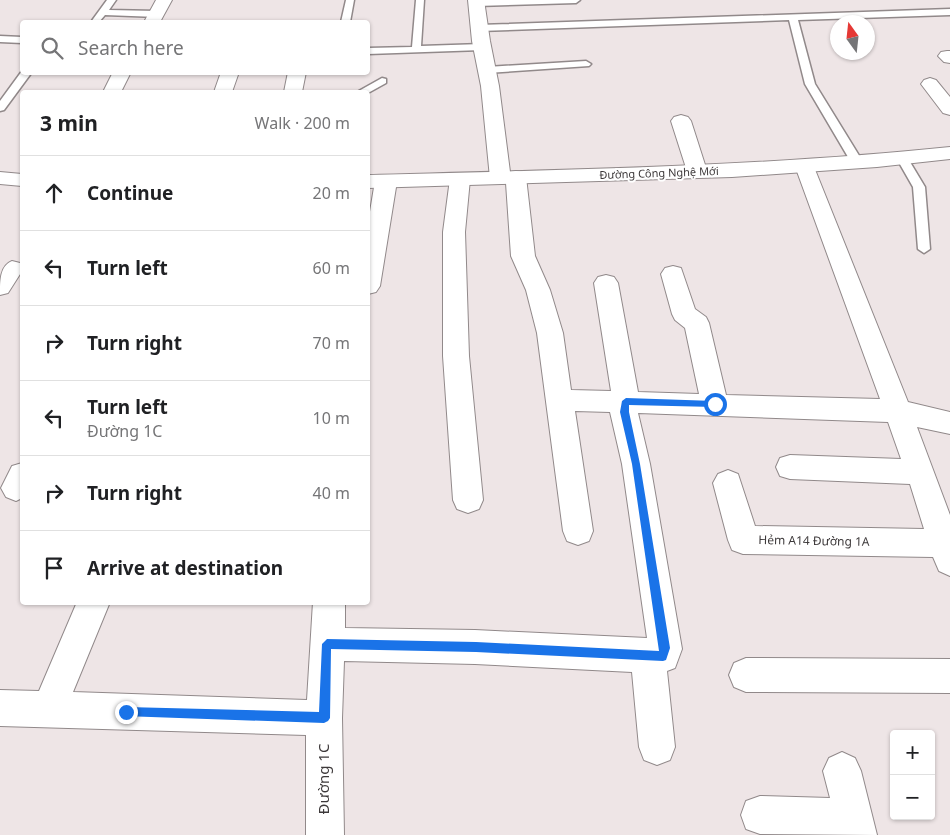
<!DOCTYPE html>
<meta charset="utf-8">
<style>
:root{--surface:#fff;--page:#f2f2f2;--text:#202124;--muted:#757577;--line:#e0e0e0}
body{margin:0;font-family:"Noto Sans",sans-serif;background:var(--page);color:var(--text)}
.controls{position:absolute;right:15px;bottom:15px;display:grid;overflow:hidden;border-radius:5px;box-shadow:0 1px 4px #0004}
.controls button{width:45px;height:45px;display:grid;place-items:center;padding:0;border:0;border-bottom:1px solid var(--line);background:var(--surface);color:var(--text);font:25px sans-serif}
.compass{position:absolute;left:830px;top:15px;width:45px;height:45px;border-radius:50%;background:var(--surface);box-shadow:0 1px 4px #0004;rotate:345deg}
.stop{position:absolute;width:15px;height:15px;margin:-11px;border:4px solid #1a73e8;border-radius:50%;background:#fff}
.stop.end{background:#1a73e8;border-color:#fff;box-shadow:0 1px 5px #0008}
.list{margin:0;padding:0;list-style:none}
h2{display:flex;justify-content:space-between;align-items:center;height:65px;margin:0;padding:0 20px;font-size:21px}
h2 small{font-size:16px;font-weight:400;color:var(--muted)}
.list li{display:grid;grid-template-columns:32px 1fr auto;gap:15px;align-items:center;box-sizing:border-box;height:75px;padding:0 20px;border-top:1px solid var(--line)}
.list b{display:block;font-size:19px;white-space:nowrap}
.list p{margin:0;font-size:16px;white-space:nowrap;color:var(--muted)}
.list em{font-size:16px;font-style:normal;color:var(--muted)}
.icon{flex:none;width:28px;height:28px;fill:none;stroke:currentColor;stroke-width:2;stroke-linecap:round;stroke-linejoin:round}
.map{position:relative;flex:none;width:950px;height:835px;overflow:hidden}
.search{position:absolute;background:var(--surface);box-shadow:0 1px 4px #0004;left:20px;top:20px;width:350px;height:55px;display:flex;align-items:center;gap:12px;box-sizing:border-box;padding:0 18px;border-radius:5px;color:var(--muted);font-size:19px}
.panel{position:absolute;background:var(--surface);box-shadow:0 1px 4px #0004;left:20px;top:90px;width:350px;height:515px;border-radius:5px}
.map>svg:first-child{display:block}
</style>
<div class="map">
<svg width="950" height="835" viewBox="0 0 950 835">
<rect width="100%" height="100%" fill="#eee5e6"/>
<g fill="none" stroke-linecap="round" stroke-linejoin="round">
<defs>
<path id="service" d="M107,0H116L109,10L157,11L161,14L157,17L105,15L99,22H91Z
M346,0H354L350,22H341Z
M416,0H424L421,46L482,44L487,47L482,50L368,54V48L412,47Z
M489,0H580L576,3L477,6L473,3L477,0Z
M950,9V15L798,20L815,84L863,162L857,165L851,162L805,84L789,20L479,31L474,28L479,25Z
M0,36L22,37V43L0,42Z
M586,61L591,64L589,66L487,73L482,70L487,67Z
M22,71L32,72L4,110L0,111V101Z
M382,78L386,79V83L368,93L357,92Z
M903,156L907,157L925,187L930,249L924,253L918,249L913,187L897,159Z"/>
<path id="minor" d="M156,0H172L160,22H144Z
M468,0H484L490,41L499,86L510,172L516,171L523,172L526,177L535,256L550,290L563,333L571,390L611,391L594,283L598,277L606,275L614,277L618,283L638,392L699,394L685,328L675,320L672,314L661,274L665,268L673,266L681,268L695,309L706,317L709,323L726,395L880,399L795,166L798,162L805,160L812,162L908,402L950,412V434L917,427L950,515V576L939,571L933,557L743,554L732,550L728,540L713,483L718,474L728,470L738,474L755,526L924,529L910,484L790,479L780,476L776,467L780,458L790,455L901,459L888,422L638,413L650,464L682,649L675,668L667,671L675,747L670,760L657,765L644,760L639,747L632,672L475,664L344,661L342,718L344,835H306V735L0,726V690L39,691L77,602H110L73,692L307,700L313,602H345V628L475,630L647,638L622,464L610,412L575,411L593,531L589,541L578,545L567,541L563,531L537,333L526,290L511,256L506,183L500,184L493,183L490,178L481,86L472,41Z
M947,51H950V63L944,62L938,56L941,52Z
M113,72H131L121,92H103Z
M221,72H239L232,92H214Z
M288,72H306L302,92H284Z
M930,78L936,80L950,97V115L943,113L921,84L924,80Z
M681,115L688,117L691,121L707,171L704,175L697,177L690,175L687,171L671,121L674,117Z
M460,173L467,174L470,179L465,232L469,356L483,500L479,509L468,513L457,509L453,500L443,356V232L450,179L453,174Z
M386,175L393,176L397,181L380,286L376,292L368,294V224L375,181L379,176Z
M12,261L20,263L22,271L8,293L0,295C0,280 0,266 12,261Z
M22,463V498L16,501L6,497L1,488L12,466Z
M746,658L950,659V693L746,692L734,687L729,675L734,663Z
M842,752L855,758L861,771L877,835L760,834L746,829L741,815L746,801L760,796L830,798L823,771L829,758Z"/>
<path id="tertiary" d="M950,147V159L877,167L732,177L368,188V175C562,170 756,167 950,147Z
M0,172L22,174V186L0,184Z"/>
</defs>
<use href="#service" stroke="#91898a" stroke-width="3"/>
<use href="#minor" stroke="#91898a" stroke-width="2"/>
<use href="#tertiary" stroke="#91898a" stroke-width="2"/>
<use href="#service" fill="#fff" fill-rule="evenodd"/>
<use href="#minor" fill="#fff" fill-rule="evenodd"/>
<use href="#tertiary" fill="#fff" fill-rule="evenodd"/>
</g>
<path fill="#1a73e8" d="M626,398L715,401L719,404L715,407L629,405V412L640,464L670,648L666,660L663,661L476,652L331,649L330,718L328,721L324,723L123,716L121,712L123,708L126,707L319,712L322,644L327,639L476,642L659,651L632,464L620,412L622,401Z"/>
<g text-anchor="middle" stroke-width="4" stroke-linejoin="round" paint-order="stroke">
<g font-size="11" fill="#3d393a" stroke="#fff">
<text transform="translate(659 173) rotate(-2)" y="4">Đường Công Nghệ Mới</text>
</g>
<g font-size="12" fill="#3d393a" stroke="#fff">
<text transform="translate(814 541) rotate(1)" y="4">Hẻm A14 Đường 1A</text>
</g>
<g font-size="15" fill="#3d393a" stroke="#fff">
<text transform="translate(324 779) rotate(-90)" y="5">Đường 1C</text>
</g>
</g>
</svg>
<div class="controls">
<button>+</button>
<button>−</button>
</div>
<svg class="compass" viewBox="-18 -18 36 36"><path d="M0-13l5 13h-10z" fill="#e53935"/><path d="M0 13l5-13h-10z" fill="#757577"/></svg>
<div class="stop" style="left:715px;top:404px"></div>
<div class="stop end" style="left:126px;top:712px"></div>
<div class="search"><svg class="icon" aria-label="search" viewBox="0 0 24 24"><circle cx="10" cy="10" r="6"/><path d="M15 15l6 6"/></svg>Search here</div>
<section class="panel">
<h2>3 min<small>Walk · 200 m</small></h2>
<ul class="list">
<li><svg class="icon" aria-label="ahead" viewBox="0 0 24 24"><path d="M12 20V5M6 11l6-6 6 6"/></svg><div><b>Continue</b></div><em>20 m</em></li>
<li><svg class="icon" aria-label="left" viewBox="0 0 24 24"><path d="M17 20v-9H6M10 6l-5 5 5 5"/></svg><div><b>Turn left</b></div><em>60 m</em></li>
<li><svg class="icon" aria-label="right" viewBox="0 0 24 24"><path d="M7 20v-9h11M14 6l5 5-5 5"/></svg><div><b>Turn right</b></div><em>70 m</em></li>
<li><svg class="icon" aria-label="left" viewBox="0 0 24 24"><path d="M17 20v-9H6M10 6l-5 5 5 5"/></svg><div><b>Turn left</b><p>Đường 1C</p></div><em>10 m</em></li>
<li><svg class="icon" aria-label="right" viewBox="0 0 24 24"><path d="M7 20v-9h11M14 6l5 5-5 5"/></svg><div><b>Turn right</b></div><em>40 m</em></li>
<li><svg class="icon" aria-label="arrive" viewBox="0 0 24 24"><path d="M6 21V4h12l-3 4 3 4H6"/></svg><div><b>Arrive at destination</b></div></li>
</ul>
</section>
</div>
